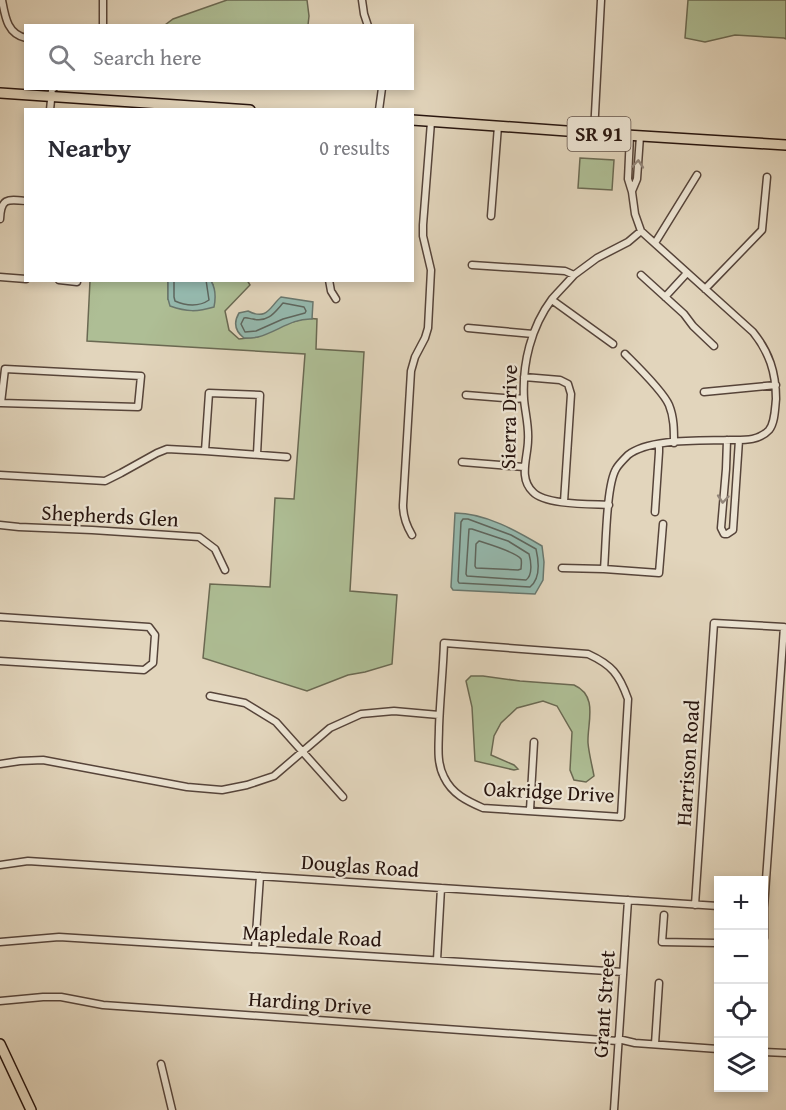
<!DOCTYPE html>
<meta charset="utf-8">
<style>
:root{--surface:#fff;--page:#f7f7f7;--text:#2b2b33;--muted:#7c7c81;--line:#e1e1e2}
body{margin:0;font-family:"Gentium Book Plus",serif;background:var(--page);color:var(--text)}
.controls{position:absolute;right:18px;bottom:18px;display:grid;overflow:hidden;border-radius:0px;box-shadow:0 3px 9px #0003}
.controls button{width:54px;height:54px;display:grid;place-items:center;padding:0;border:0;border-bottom:2px solid var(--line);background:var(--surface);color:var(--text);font:30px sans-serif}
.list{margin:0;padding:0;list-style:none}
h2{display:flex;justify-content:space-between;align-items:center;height:78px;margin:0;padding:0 24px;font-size:26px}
h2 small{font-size:20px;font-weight:400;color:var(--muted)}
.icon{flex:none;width:33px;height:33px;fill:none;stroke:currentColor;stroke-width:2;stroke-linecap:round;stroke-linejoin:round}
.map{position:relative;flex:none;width:786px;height:1110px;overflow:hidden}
.search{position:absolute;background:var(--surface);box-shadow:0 3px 9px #0003;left:24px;top:24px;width:390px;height:66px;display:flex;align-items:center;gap:15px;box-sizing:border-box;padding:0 21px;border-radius:0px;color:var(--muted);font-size:22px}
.panel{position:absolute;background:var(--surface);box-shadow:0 3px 9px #0003;left:24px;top:108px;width:390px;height:174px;border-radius:0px}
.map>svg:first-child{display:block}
</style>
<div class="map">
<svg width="786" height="1110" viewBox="0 0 786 1110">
<rect width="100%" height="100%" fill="#e2d5bc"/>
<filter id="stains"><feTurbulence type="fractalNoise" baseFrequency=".00333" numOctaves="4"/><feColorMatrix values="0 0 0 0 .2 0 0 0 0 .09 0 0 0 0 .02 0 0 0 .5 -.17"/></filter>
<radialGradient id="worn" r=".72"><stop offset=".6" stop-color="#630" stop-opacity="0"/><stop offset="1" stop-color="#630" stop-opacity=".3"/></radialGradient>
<path fill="#aebe95" stroke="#6a6952" stroke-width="1.5" d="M227,0H307L309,16L308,25H165L173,19Z
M688,0H786V39L784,38L735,35L705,42L685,38Z
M580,158L614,160L612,190L578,188Z
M247,280L250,285L225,311L229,330L239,339L257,337L286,324L306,318L317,319L316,349L364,352L350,591L397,595L392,664L365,672L348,675L307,691L203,658L210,584L270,587L275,498L294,499L305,354L87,341L90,281H168V299L213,285L211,281Z
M471,676H483L520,681L574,685C599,696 587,723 588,743C589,754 592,765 594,776L586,782L574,780L570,770L572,732L557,706L543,701L517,708L501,723L494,736L491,755L514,765L518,769L514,770L475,761L472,707L466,681Z"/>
<path fill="#95b9ae" stroke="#69776e" stroke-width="1.5" d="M168,280L211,281C216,289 216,297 214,307C197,312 187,312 170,306L168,299Z
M281,297L313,302L312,319C292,318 277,332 258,337C254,338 248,338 244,338C235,331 233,323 239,313L248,311C268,321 270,306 281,297Z
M455,513C485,513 517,531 542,546L544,562L543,580L535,594L453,590L451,587Z"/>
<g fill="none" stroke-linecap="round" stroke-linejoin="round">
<path stroke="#5e665e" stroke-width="1.5" d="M174,280V297L175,301C186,306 199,307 209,300L206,280
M283,303L304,307L306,311L305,313L283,319L256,331L245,332L241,324L244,318C247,317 250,319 253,319C268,323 275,312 283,303Z
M463,519H468L511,535L536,549C539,562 540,579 530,587L459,583L458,581L461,522Z
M469,529H472L508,541L529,554C531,561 533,575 526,580L467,576L466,574Z
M479,541C488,544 516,552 521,559C522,562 521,566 521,569L518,570L476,568L475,566L476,544Z"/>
<defs>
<path id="street" d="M2,0C5,16 7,34 26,38
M362,0L364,14L368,26
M103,26V0
M50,110L52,90L54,88
M379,110L382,88
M594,133L601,0
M632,191L637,179L640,136
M491,216L498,126
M0,219C1,198 7,199 26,201
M655,243L697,175
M472,265L565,271L574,275L597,258L628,242L641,231
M574,275C567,283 559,291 552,299C531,327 522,364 524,399C525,412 529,426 528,440C528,457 518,478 533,492C545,505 591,504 609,505
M641,275L684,314L693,326L714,346
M0,277L26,279
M59,280L77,282
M329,280L331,291L336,299
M705,289L762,230L767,177
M665,297L687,273
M552,300L613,344
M468,328L533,334
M625,354C637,366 663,391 669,405C674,417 674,430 674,443
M524,377L560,380L568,384L571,394L564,502
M704,392L776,385
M466,395L515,399L524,398
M0,403H1L138,407L141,376L5,369L1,403
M727,440L726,469L721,528L724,534H727L733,530L739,440
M257,454L260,395L209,393L205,451L287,457
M462,462L524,467
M0,475L105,481L121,473L157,453L167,449L205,451
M655,512L659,452V444
M0,525L19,527L92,530L199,537L215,549L225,570
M412,535C406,525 403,517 403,505L411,371L415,357L425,338L428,328L431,270L423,236V225L431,122
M562,568L604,569L659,573L663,524
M604,569C606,547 606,486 616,469C618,465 624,459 628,455C649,438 703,441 730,440C744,440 759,441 769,430C775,423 775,408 776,399C776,372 769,352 753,332L641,231L635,214L632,192L628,179L630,135
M0,617L149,627L155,635L153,663L144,670L0,661
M444,643L588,654C612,665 619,674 628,699L621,817L483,808C467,801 452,794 444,777C436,762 439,743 439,727C440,699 443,671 444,643Z
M210,696L245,703L276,722L343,797
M0,764L20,761L43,760L187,787L222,790L247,785L274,776L330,728L361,714L394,711L439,715
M530,810L534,742
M0,865L28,861L718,906
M695,905L714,623L784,627L764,908V938
M664,915L662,942L718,943
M0,942L59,937L623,972
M255,949L260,876
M437,960L441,888
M0,1001L43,997H61L103,1005L618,1041
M618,1039L635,1043L718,1049
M655,1044L659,983
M764,1052L786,1053
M161,1064L172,1110
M614,1110L628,900"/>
<path id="primary" d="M0,93L250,110
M412,120L594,133L786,145
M0,1044L31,1110"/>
</defs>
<use href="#street" stroke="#56443a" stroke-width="9"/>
<use href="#primary" stroke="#27140e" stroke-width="12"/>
<use href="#street" stroke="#ece4d3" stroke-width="6"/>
<use href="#primary" stroke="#e2d5bc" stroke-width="9"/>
</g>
<defs><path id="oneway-chevron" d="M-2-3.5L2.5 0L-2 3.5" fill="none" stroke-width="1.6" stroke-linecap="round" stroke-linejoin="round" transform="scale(1.5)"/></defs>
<g stroke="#93867a">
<use href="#oneway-chevron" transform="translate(638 164) rotate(-85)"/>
<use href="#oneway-chevron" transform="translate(723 499) rotate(95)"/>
</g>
<g text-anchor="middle" stroke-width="4.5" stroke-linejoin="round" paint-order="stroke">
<rect fill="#ece4d3" stroke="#625249" stroke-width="1.5" x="567.5" y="117" width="63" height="34" rx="4.5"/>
<g font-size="20" font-weight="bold" fill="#27140e">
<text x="599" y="141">SR 91</text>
</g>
<g font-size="21" fill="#27140e" stroke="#ece4d3">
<text transform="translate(509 417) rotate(-89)" y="7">Sierra Drive</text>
<text transform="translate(110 516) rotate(3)" y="7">Shepherds Glen</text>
<text transform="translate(688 763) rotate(-86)" y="7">Harrison Road</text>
<text transform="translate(549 792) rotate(3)" y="7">Oakridge Drive</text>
<text transform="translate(360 866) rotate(4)" y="7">Douglas Road</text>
<text transform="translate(312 936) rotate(3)" y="7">Mapledale Road</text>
<text transform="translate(310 1003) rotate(4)" y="7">Harding Drive</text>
<text transform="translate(604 1004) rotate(-86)" y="7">Grant Street</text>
</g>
</g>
<rect width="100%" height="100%" filter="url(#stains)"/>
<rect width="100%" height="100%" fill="url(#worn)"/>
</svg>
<div class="controls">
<button>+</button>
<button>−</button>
<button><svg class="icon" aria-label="locate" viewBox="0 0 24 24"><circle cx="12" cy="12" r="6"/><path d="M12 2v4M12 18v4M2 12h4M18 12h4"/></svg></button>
<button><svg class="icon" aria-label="layers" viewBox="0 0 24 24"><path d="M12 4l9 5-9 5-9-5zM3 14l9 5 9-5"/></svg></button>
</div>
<div class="search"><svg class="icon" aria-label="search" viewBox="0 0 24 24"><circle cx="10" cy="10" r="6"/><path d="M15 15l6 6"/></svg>Search here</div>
<section class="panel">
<h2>Nearby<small>0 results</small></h2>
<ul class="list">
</ul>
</section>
</div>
